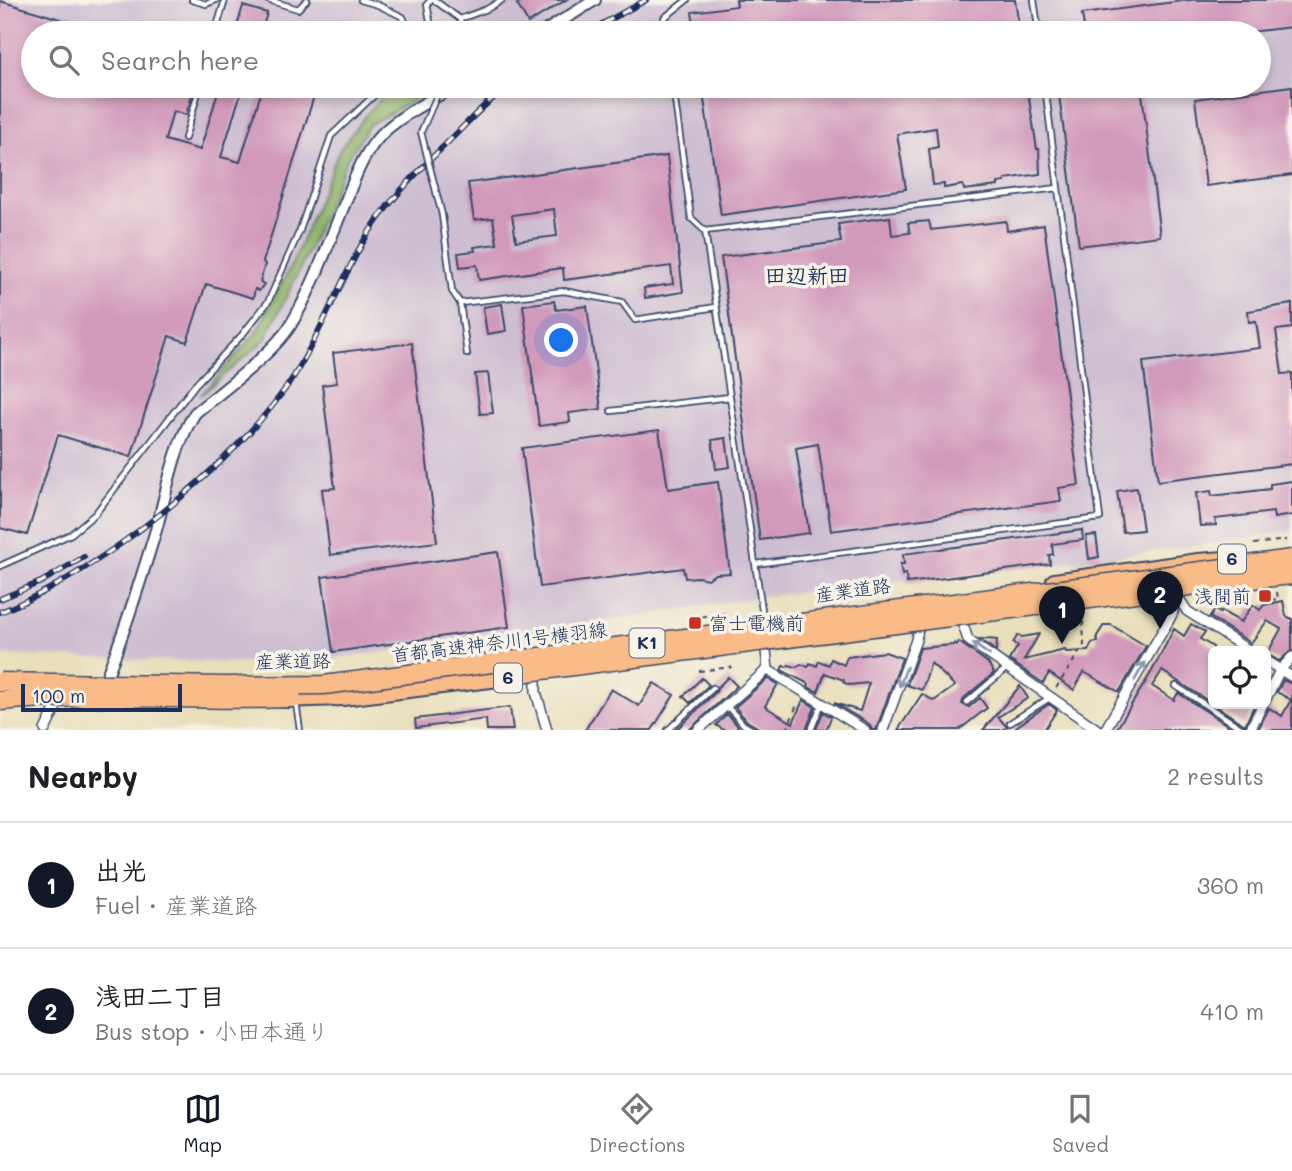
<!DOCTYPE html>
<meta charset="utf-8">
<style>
:root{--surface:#fff;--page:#f2f2f2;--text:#202124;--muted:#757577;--line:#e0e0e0;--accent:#111827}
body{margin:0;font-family:Mali,"Klee One",sans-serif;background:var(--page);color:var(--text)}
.controls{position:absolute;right:21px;bottom:21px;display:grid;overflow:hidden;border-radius:10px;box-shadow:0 4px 10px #0003}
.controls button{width:63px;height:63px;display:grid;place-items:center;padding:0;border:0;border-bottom:2px solid var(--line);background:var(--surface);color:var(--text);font:35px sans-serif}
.scale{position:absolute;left:21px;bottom:18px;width:161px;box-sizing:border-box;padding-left:7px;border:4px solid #1b2f5e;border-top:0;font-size:19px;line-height:24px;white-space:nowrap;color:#1b2f5e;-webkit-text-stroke:5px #f7f3e8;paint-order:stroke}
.you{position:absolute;left:562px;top:341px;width:24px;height:24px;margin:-18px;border:5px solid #fff;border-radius:50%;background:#1a73e8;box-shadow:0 0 0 10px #1a73e833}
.badge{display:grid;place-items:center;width:46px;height:46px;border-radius:50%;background:var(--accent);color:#fff;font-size:23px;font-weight:700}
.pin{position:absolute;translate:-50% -58px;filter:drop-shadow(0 2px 4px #0008)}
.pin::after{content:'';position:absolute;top:37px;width:24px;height:21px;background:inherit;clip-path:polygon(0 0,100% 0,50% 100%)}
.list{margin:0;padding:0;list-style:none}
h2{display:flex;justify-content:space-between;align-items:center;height:91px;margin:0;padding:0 28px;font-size:30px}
h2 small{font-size:23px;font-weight:400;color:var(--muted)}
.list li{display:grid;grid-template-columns:46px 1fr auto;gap:21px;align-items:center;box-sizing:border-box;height:126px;padding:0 28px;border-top:2px solid var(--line)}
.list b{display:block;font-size:26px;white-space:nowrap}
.list p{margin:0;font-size:23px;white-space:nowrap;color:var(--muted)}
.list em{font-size:23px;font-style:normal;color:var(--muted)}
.icon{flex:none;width:38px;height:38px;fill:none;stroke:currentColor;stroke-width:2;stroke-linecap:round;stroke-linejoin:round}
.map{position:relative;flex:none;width:1292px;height:730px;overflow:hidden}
.search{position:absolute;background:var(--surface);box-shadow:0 4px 10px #0003;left:21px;right:21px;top:21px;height:77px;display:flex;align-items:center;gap:18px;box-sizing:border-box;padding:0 24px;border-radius:38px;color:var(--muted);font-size:26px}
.sheet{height:343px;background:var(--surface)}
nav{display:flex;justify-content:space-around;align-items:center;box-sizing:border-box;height:98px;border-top:2px solid var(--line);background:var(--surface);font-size:19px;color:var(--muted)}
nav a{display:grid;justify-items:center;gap:4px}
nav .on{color:var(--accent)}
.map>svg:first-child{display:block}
</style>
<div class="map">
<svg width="1292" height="730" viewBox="0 0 1292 730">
<rect width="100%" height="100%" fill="#f7f3e8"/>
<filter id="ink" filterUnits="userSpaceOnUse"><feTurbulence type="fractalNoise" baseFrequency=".0143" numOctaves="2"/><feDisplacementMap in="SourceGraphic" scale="14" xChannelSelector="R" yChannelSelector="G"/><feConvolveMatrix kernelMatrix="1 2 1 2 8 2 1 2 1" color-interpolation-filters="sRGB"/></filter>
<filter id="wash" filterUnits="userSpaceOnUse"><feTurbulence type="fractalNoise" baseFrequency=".00686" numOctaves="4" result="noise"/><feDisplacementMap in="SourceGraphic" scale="28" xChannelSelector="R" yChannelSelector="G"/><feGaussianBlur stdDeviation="1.57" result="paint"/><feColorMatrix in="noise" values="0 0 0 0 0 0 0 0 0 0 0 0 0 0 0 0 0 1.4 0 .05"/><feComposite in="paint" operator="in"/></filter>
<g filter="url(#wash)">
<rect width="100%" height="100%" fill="#e9dfbb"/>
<path fill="#cebed1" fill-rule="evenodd" d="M0,0H1292V531L1101,559L760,597L542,631L327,659L271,664L0,655ZM33,33H1259V86H33Z"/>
<path fill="#8bb166" stroke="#537062" stroke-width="2" d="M394,86H431L427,93L370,124L347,159L303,263L265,340L200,396L256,333L294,260L340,149L370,110Z"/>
<g id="blocks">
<path fill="#d19abb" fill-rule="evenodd" d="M524,0H566L528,23L517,4Z
M736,0H1015L1020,33H695L692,12L737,6Z
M1190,0H1292V27L1240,33H1085L1082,14Z
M0,1L100,31V33H33V86H195L186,115L173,111L165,140L200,150L220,86H243L221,157L240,162L263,86H317L263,262L265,264L260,282L264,284L259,291L255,289L253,298L206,284L187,342L169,336L131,457L58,435L27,535L0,528Z
M243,6L267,13L261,33H235Z
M702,86H1027L1037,149H1039L1040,174L1005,179V182L998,183V186L964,190L963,185L944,188V184L933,185L929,149L938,147L936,128L897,134L906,189L721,215Z
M1126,86H1141L1160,236L1079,246L1059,95Z
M1292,86V175L1206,186L1195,99Z
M667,156L683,292L645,298L644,288L673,284L671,266L564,280L563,268L479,280L477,265L460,267L458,253L475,251L474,247L497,244L493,218L474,220L468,183ZM554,209L557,236L516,241L512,215Z
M890,217L892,235L910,233L908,223L929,221L931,230L1006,221L1007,231L1044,225L1079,485L1059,488L1061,501L831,531L818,444L796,448L809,533L760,540L721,257L841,242L838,224Z
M554,301L556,310L587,306L601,409L569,413L570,422L539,426L523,305Z
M502,304L506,331L487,334L483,307Z
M1292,304V328L1276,330L1282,374L1292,373V464L1158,481L1143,362L1260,348L1256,321L1249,322L1248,311Z
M412,343L437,542L330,555L322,489L335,488L322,385L337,383L333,353Z
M488,373L493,413L480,414L475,374Z
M659,430L668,489L718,482L730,573L715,574L708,579L698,577L685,578L683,568L540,587L522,448Z
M726,438L730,467L716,469L712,440Z
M1292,481V515L1274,518L1273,512L1215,519L1216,525L1200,526L1196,493L1211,491L1212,496L1270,489V484Z
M1137,488L1143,530L1123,532L1117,491Z
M1082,530L1083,540L1052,544L1053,554L1049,555L1050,564L907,583L906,574L902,575L900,564H904L903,554Z
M1096,535L1099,557L1089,559L1086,536Z
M498,552L509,627L333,652L322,577Z
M1283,601L1286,616L1292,619V650L1279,661L1267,654L1281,629L1267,621L1251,643L1210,617L1215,610L1220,613L1221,611L1241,622L1253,605L1260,610L1264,605Z
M1191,624L1205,632L1200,639L1213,647V704H1255L1245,725L1162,671L1152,686L1174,700L1178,693L1235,730H1116L1152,671L1174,629L1184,636Z
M1104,625H1111L1146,646L1119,692L1084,672L1074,690L1049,673L1043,683L1009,660L1018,646L1013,643L1018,635L1022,637L1039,634L1024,660L1065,650L1066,652L1088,651L1092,643L1098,642L1097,636Z
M987,639L997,640L996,651L980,640Z
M959,642L988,663L994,673L964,698L962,704L969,707L980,698L987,708L959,730H898L922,694L934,701L955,686L931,663L922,690L907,685L920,648L953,645L955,643L957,645Z
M885,652L902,658L876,730H872L869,724L834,703L860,711L869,683L849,685L843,682L844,680L825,673L818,692L808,687L809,684L781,670L783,666L786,667L789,665L796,667L801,664L808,667L810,663L817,666L819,661L829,665L831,659L844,665L847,657Z
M728,677L737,686L689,730H676L716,692L718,687Z
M702,678L709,685L690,703L683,696Z
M768,678L778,684L765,706L769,709L793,723L803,700L815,707L806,730H762L747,721L735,707Z
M1283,680L1292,684V730H1258L1269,708L1282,716L1291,700L1277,692Z
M654,683L674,695L652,730H585L611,689L639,706Z
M1020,686L1028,698L998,717L1007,727L1002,730H983Z
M1049,704L1057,710L1044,730H1021L1016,727Z
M510,707L513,730H487L486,719L416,728L415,719Z
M823,712L831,717L826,730H816Z
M727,714L738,726L735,730H724L716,725Z"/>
</g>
</g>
<g filter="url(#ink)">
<use href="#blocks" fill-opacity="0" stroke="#3a496c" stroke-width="2"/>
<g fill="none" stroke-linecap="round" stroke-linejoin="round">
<defs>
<path id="service" d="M192,0L206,4L216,0
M268,0L298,9L307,0
M361,0L378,5L403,17L410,33
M431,0L427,4L432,33
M434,0L460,19L487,9L502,0
M1034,0L1039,33
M460,19L462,33
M215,33L225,0
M666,33L664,18L687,0
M673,86L691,218L705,231L764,623
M185,138L200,86
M705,231L1058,188
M452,291L460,303
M467,354L460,303L564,291L622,302L635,320L716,307
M611,411L730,397
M755,564L1100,518L1045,86
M0,566L71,534L95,514L195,385L242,335L268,302L300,230L331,136L384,86
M1176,686L1244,730
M967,702L1007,668
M296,703L300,730
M725,704L744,725L753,730
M1010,723L1051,697
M668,730L713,688
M811,730L822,703"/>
<path id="minor" d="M1174,591L1187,611L1250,651
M961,618L968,640L1098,730
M765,640L768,670L865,730
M1266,661L1292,677
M536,669V692L547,730
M1266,699L1280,670L1292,657
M45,730L58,703
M698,730L768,669
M883,730L916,640L919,623
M1105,730L1169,620L1173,612L1174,588
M1250,730L1263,704"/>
<path id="tertiary" d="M542,33L595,0
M102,688C123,637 140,583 156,530C167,491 173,448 195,413C222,391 272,354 290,326C313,288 328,244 345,203C355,177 365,148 387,129C407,112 432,99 455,86"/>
<path id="primary" d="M1054,581L1198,561L1238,558
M281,700L343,698L515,677"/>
</defs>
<use href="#service" stroke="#3a496c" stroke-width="8"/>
<use href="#minor" stroke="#3a496c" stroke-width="12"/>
<use href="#tertiary" stroke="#3a496c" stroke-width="14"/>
<use href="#primary" stroke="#3a496c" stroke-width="18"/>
<path stroke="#3a496c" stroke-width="2" stroke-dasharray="5 5" stroke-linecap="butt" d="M1254,544L1286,540
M1272,596L1268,597V600L1278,599
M692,618L725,613
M699,671L732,667
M1056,688L1084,645L1083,620
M787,730L798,702"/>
<use href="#service" stroke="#fff" stroke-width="4.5"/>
<use href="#minor" stroke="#fff" stroke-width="9"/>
<use href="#tertiary" stroke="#fff" stroke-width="10"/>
<use href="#primary" stroke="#f9bc89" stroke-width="14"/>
<defs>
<path id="rail" d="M586,33L646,0
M0,599L41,582L84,557
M0,612C96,575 238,463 294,376C320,334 338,287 362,244C385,203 418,172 451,139C469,121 488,100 509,86"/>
</defs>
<use href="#rail" stroke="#1b2f5e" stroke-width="6"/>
<use href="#rail" stroke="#f7f3e8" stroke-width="3.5" stroke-dasharray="10" stroke-linecap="butt"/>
<defs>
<path id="service-bridge" d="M441,86L421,132L442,215L452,291"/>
<path id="motorway-bridge" d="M504,675L1205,584L1292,575
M0,682L224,686L324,685L1292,559
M0,701C97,692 195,702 292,698"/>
</defs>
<use href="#service-bridge" stroke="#3a496c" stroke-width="8" stroke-linecap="butt"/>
<use href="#motorway-bridge" stroke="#3a496c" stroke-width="21" stroke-linecap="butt"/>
<path stroke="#3a496c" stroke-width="2" stroke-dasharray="5 5" stroke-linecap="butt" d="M1277,592L1278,599"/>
<use href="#service-bridge" stroke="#fff" stroke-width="4.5"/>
<use href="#motorway-bridge" stroke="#f9bc89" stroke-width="18"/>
</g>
<defs><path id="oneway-shaft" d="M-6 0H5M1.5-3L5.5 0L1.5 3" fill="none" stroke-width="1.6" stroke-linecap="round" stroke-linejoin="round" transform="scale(1.75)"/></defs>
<g stroke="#8d97ae">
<use href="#oneway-shaft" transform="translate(981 649) rotate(-145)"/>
<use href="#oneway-shaft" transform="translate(1140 671) rotate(-60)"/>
<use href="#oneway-shaft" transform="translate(903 677) rotate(110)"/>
</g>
</g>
<g fill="#c8321e" stroke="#f7f3e8" stroke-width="2.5">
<rect x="1258" y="589" width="14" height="14" rx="3.5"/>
<rect x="688" y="616" width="14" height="14" rx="3.5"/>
</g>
<g text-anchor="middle" stroke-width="7" stroke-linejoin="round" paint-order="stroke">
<g fill="#f7f3e8" stroke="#5d6a87" stroke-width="2">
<rect x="1218" y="544.5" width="28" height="29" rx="5"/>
<rect x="629.5" y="628.5" width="35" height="29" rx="5"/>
<rect x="494" y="663.5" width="28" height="29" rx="5"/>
</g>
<g font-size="18" font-weight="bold" fill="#1b2f5e">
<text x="1232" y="565">6</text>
<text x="647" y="649">K1</text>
<text x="508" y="684">6</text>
</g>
<g font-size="19" fill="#1b2f5e" stroke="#f7f3e8">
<text transform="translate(853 590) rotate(-8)" y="7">産業道路</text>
<text transform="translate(499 642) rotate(-7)" y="7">首都高速神奈川1号横羽線</text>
<text transform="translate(293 661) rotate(-1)" y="7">産業道路</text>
</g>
<g font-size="19" fill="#1b2f5e" stroke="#f7f3e8" text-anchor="end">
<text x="1251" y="603">浅間前</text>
<text x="709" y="630" text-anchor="start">富士電機前</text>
</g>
<g font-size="21" font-weight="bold" fill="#1b2f5e" stroke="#f7f3e8">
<text x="807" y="283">田辺新田</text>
</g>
</g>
</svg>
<div class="controls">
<button><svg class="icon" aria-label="locate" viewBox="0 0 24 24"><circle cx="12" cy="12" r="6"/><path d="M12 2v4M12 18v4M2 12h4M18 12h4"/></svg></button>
</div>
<div class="scale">100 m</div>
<div class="you"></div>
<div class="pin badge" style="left:1062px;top:644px">1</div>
<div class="pin badge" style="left:1160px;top:629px">2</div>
<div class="search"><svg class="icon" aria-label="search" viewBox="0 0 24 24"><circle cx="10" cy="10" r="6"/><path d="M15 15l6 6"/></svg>Search here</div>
</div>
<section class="sheet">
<h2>Nearby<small>2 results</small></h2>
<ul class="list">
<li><span class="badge">1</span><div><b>出光</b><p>Fuel · 産業道路</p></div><em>360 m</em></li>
<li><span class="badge">2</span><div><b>浅田二丁目</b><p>Bus stop · 小田本通り</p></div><em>410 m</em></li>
</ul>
</section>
<nav>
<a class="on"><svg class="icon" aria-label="map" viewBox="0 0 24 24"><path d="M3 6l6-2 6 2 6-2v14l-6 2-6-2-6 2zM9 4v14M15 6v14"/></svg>Map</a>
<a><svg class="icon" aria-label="directions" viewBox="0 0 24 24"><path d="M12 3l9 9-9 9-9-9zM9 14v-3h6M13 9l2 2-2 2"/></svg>Directions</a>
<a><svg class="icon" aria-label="saved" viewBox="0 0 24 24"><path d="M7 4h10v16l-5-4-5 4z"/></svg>Saved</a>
</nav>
